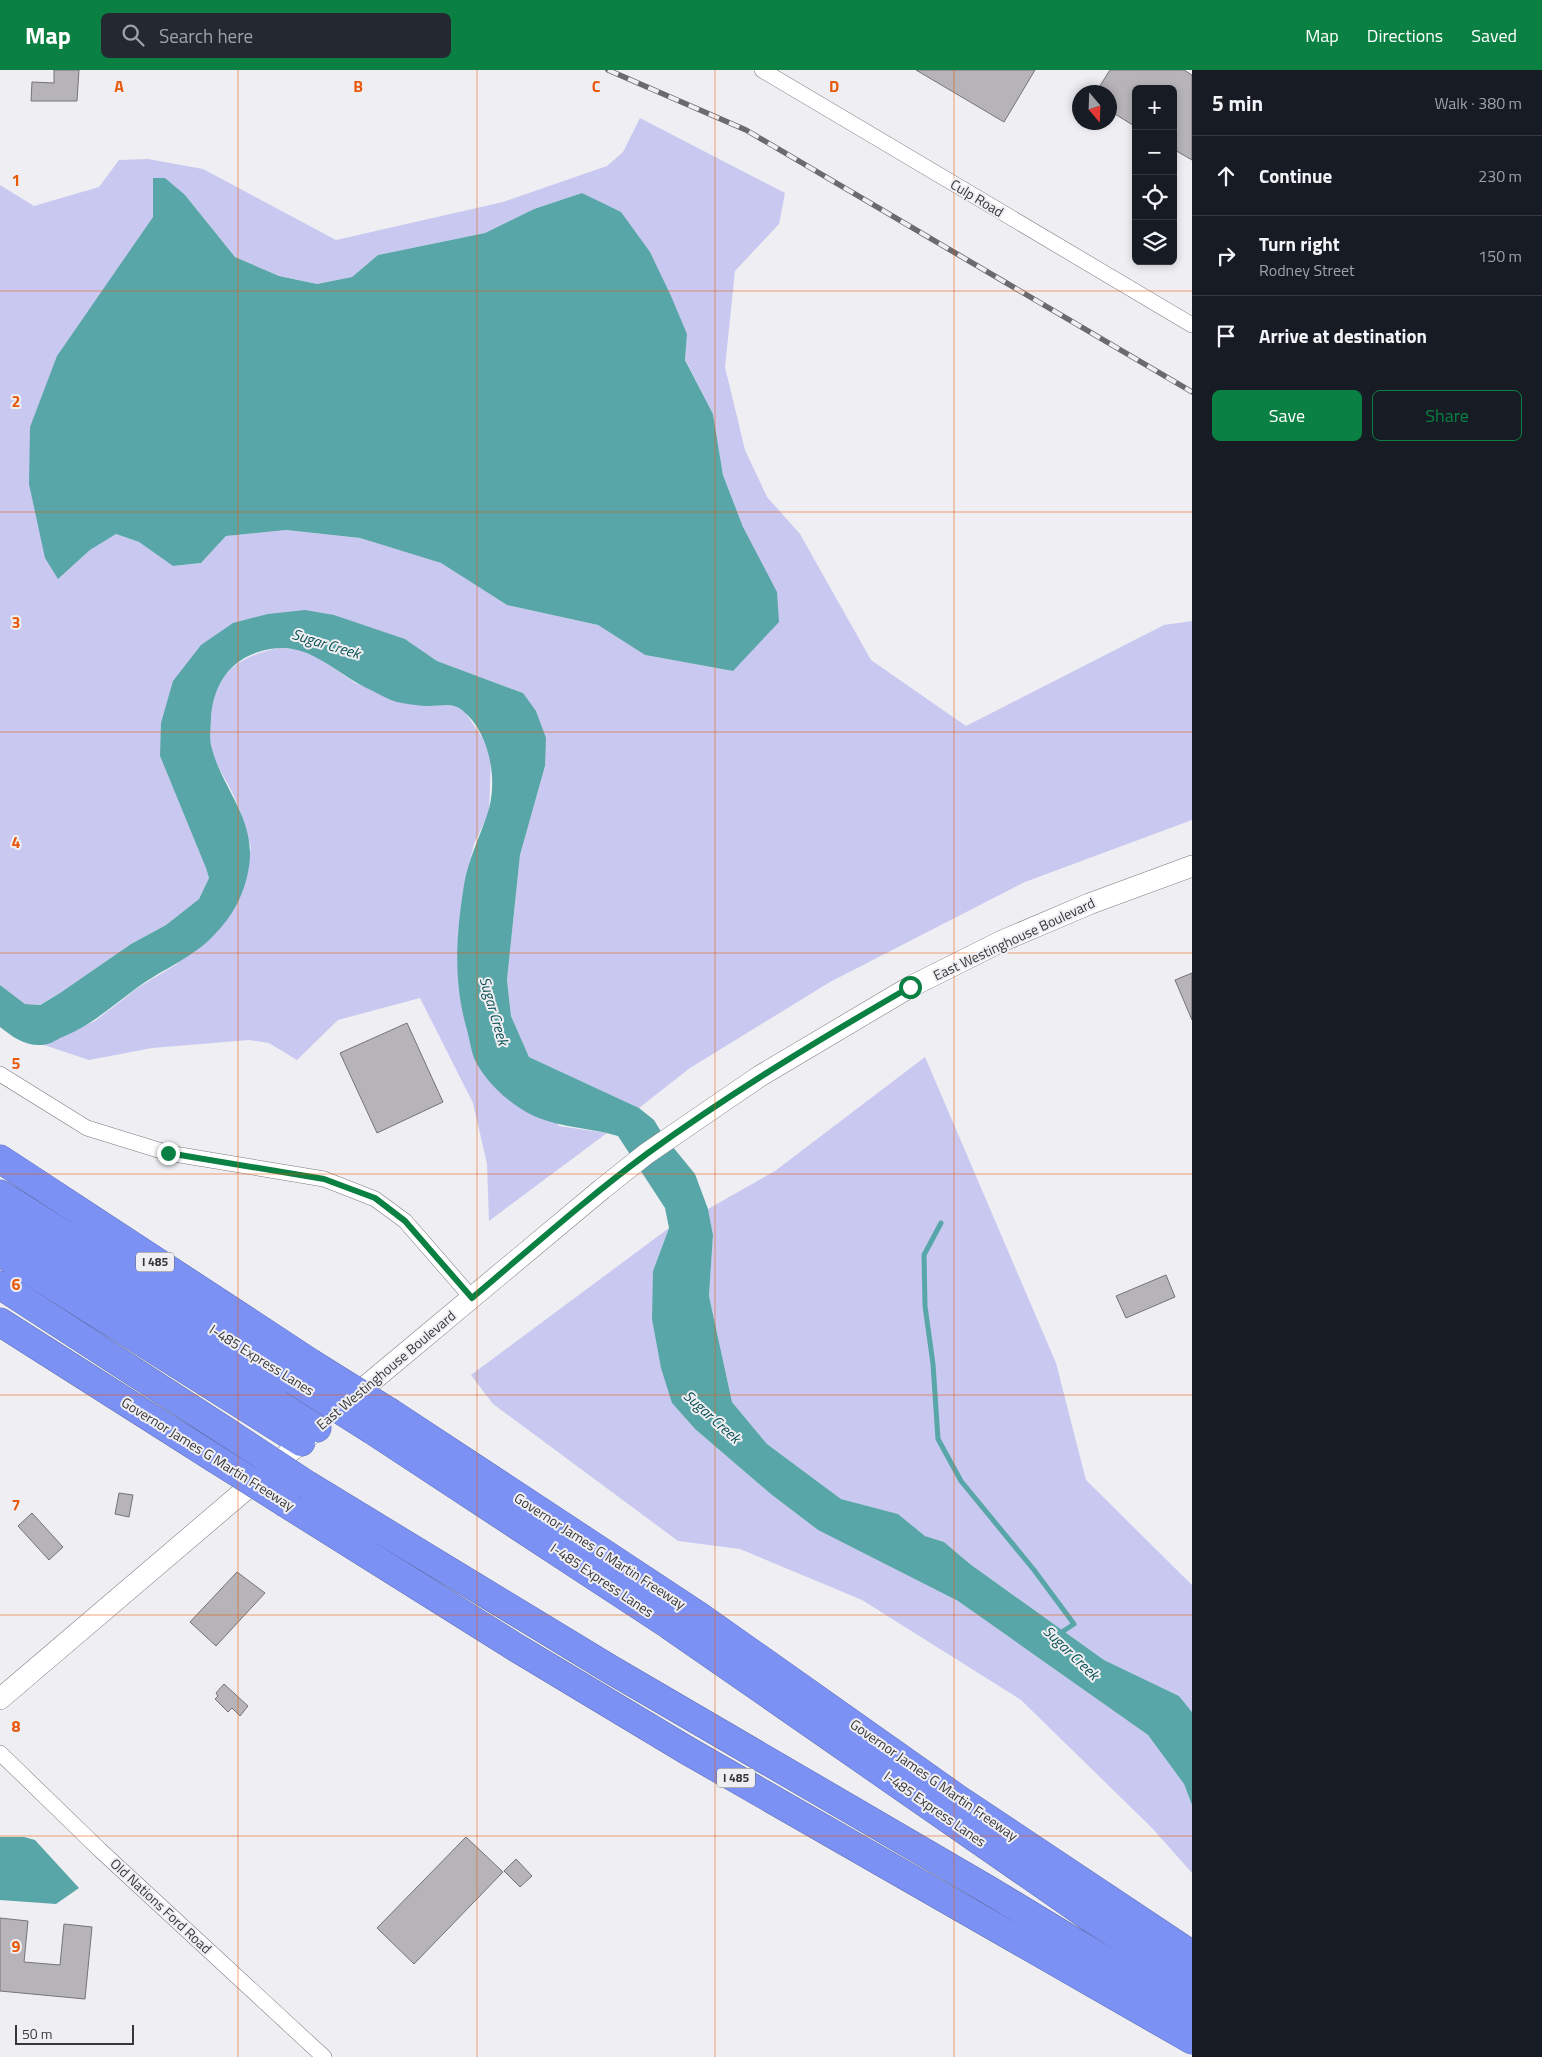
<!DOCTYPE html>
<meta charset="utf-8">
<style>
:root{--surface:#171b24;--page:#242831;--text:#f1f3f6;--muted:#9ea1a6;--line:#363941;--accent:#0b8043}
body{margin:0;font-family:"Titillium Web",sans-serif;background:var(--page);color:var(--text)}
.controls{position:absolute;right:15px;top:15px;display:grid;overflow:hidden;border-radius:8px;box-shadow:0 2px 8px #0003}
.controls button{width:45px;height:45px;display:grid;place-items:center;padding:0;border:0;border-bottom:1px solid var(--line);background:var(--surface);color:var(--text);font:25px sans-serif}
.compass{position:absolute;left:1072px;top:15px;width:45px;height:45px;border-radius:50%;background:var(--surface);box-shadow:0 2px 8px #0003;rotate:161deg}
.scale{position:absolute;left:15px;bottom:12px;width:119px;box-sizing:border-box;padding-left:5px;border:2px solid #373739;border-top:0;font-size:14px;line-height:18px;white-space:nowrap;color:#373739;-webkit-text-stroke:4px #efeff3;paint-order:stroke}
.stop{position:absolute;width:15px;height:15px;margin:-11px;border:4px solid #0b8043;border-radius:50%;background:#fff}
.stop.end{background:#0b8043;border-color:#fff;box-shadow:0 1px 5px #0008}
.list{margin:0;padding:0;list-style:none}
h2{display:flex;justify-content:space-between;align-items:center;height:65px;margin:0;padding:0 20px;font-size:21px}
h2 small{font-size:16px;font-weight:400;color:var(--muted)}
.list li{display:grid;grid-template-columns:32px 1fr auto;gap:15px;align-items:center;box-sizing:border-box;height:80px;padding:0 20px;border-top:1px solid var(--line)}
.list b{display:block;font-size:19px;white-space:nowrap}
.list p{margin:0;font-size:16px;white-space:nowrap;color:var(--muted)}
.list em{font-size:16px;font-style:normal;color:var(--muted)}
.actions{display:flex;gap:10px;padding:15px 20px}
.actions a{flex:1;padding:11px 0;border:1px solid var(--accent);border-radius:8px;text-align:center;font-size:18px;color:var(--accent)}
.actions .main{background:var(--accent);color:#fff}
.icon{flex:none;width:28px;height:28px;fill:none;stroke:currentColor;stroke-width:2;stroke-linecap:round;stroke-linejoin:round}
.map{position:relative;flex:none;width:1192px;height:1987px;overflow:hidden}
header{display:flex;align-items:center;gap:30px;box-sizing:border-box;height:70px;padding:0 25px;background:var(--accent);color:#fff}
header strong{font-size:24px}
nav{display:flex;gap:28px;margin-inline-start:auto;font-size:18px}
.search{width:350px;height:45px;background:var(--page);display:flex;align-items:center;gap:12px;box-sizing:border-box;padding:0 18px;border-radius:8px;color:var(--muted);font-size:19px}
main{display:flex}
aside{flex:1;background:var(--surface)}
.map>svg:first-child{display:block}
</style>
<header>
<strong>Map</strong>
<div class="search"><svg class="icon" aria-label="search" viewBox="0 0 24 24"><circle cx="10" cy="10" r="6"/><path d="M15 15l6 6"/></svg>Search here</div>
<nav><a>Map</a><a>Directions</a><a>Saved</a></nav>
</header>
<main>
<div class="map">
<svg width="1192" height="1987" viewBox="0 0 1192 1987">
<rect width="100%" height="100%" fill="#efeff3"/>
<path fill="#c9c8f0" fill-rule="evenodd" d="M640,48L785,123L779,154L735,201L725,297L745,380L767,427L800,464L871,590L966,656L1164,555L1192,551V750L1025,812L830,912L690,998L639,1038L529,987L511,946L507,910L520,785L545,696L523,623L437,591L405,569L333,545L268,544L160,686L206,797L209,808L199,829L166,855L131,874L60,923L39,935L25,934L0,915V115L34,136L99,117L119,90L148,89L203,99L336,170L503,132L607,96L623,82ZM153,108L185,125L235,187L279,206L317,214L352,207L378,185L485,163L534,139L583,123L687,264L685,289L713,344L723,405L743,457L733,601L645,585L598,555L507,535L441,493L360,468L286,460L226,466L201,493L173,496L139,472L116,464L90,480L59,508L121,195L153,147Z
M278,578L299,579L319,588L355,613L430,636L452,634L465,642L483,669L491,689L489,742L474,774L465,811L458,866L559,1056L607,1063L489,1151L487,1094L473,1033L420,928L338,950L297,990L269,973L249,970L152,978L89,990L44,975L95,951L139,917L177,894L251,778C246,758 240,738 231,720C223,704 212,690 210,671C209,664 211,655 211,648C214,604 237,587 278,578Z
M925,987L1056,1293L1086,1410L1192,1515V1642L1179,1626L1104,1590L970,1494L944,1472L925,1466L898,1444L841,1429L767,1374L732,1332L709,1226L713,1165L708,1139L775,1101Z
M669,1158L653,1201L672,1333L695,1359L772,1425L818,1460L958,1531L1148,1665L1184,1714L1192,1735V1803L1152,1758L1021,1630L862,1530L740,1479L678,1471L493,1334L471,1305Z"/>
<path fill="#59a6a8" d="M153,108H165L185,125L235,187L279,206L317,214L352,207L378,185L485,163L534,139L582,123L621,142L650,182L671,226L687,264L685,290L713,344L723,405L743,457L777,522L779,552L733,601L645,585L598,555L507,535L441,493L360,468L286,460L226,466L201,493L173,496L139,472L116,464L90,480L58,509L45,488L29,414L30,357L57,286L153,147Z
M305,540L334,545L405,569L437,591L523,623L536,641L546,668L545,696L520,785L507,910L511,946L529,987L639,1038L654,1050L663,1065L695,1104L708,1139L713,1165L709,1226L732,1332L767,1374L841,1429L898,1444L925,1466L944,1472L970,1494L1104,1590L1179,1626L1192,1642V1735L1184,1714L1148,1665L958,1531L818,1460L772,1425L695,1359L672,1333L661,1298L652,1249L653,1201L669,1158L665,1138L618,1066C588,1057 557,1058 528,1043C508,1032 487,1013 476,992C471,983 470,970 467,960C453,911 456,865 464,815C468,790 479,769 487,745C499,712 490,662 462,640C451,632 443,636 430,636C420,636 407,634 397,632C389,630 381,625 373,621C331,603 308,566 258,582C227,592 213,618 211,648C211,657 209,666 211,675C222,722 261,751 247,807C242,828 231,848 215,864C194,887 163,899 138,917C112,936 91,956 60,968C55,971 48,975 42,975C24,976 13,967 0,957V915L25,934L40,935L60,923L131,874L166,855L199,829L209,808L206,798L160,686L161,653L173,611L201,575L233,553L268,544Z
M0,1767H24L35,1770L79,1818L56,1834L0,1830Z"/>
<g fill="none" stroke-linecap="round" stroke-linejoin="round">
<path stroke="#59a6a8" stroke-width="5" d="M941,1153L924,1185L925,1236L933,1294L938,1369L961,1411L1034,1500L1074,1554L1059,1564"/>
</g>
<path fill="#b6b4b8" stroke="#757376" d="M54,0H79L77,31H31L32,12L54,13Z
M916,0H1035L1004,52Z
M1110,0H1184L1192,5V90L1173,79V19H1136V57L1110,41V22H1096Z
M1192,903V950L1175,910Z
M407,953L443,1032L377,1063L340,983Z
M1166,1205L1175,1227L1126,1248L1116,1226Z
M119,1423L133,1425L129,1447L115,1444Z
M32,1443L63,1477L49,1490L18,1456Z
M237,1502L265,1523L216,1576L190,1552Z
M224,1614L248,1636L240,1646L232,1638L228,1642L215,1629L218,1626L216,1623Z
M466,1767L503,1802L414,1894L377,1858Z
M516,1789L532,1806L520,1817L504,1801Z
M0,1848L28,1851L24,1892L60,1895L64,1854L92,1857L85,1929L0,1921Z"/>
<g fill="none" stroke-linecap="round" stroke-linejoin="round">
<defs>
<path id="street" d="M762,0L1192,255
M0,1004L87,1058L168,1083L324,1109L375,1129L405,1151L472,1228
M0,1683L100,1780L324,1987"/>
<path id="secondary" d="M348,1331L602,1119L646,1084L760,1006L910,917L1002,871L1089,834L1192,796
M0,1629L312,1363"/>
<path id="highway" d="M0,1089L311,1293
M0,1124L293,1310
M0,1153L317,1358
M0,1182L301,1372
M0,1215L230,1364
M0,1252L214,1388
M391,1343L699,1546L958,1729L1192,1885
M372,1360L669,1555L1094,1850L1192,1913
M309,1416L610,1599L987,1819L1192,1943
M287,1434L515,1577L688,1681L1192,1970"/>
</defs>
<use href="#street" stroke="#7b7b7f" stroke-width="16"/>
<use href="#secondary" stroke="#7b7b7f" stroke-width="22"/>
<use href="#highway" stroke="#6372b3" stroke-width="29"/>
<use href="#street" stroke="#fff" stroke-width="15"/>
<use href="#secondary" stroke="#fff" stroke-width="21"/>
<use href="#highway" stroke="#7b91f4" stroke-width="28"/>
<defs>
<path id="rail" d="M608,0L746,60L1192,322"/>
</defs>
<use href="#rail" stroke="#6b6b6e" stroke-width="5.5"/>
<use href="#rail" stroke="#efeff3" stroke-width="4" stroke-dasharray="11" stroke-linecap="butt"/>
<defs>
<path id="highway-bridge" d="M311,1293L391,1343
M293,1310L372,1360
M230,1364L309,1416
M214,1388L287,1434"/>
</defs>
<use href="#highway-bridge" stroke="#6372b3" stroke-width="29" stroke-linecap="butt"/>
<use href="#highway-bridge" stroke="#7b91f4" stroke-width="28"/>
</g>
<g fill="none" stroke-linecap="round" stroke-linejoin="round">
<path stroke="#0b8043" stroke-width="6" d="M168,1083L324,1109L375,1128L405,1151L472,1228C530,1179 587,1128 648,1083C732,1022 820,969 910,917"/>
</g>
<path fill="none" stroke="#e8590c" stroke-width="1" stroke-opacity="0.55" d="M238,0V1987M477,0V1987M715,0V1987M954,0V1987M0,221H1192M0,442H1192M0,662H1192M0,883H1192M0,1104H1192M0,1325H1192M0,1545H1192M0,1766H1192"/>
<g text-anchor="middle" stroke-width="4" stroke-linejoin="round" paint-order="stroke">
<g fill="#efeff3" stroke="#6e6e71" stroke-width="1">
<rect x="136" y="1182.5" width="38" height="19" rx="4"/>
<rect x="717" y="1698.5" width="38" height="19" rx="4"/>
</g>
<g font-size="12" font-weight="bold" fill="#373739">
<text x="155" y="1196">I 485</text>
<text x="736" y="1712">I 485</text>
</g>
<g font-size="14" fill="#373739" stroke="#efeff3">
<text transform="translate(977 128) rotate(31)" y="5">Culp Road</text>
<text transform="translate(1014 869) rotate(-25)" y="5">East Westinghouse Boulevard</text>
<text transform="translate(262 1290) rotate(32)" y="5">I-485 Express Lanes</text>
<text transform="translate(386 1300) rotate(-40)" y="5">East Westinghouse Boulevard</text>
<text transform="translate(208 1384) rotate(32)" y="5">Governor James G Martin Freeway</text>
<text transform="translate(600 1481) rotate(33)" y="5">Governor James G Martin Freeway</text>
<text transform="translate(602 1510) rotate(34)" y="5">I-485 Express Lanes</text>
<text transform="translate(934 1710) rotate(35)" y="5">Governor James G Martin Freeway</text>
<text transform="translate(935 1739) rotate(35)" y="5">I-485 Express Lanes</text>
<text transform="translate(161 1836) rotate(43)" y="5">Old Nations Ford Road</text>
</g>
<g font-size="15" font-style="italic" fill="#095052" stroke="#efeff3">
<text transform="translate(326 574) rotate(17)" y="5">Sugar Creek</text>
<text transform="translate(494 941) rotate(74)" y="5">Sugar Creek</text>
<text transform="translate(712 1347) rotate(42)" y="5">Sugar Creek</text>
<text transform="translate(1071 1583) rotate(44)" y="5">Sugar Creek</text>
</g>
</g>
<g font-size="16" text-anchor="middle" font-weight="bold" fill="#e8590c" stroke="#efeff3" stroke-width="4" stroke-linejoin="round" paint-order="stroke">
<text x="119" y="22">A</text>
<text x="358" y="22">B</text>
<text x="596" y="22">C</text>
<text x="834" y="22">D</text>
<text x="16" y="116">1</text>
<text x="16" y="337">2</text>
<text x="16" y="558">3</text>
<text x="16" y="778">4</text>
<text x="16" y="999">5</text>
<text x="16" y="1220">6</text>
<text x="16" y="1441">7</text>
<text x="16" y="1662">8</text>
<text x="16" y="1882">9</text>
</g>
</svg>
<div class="controls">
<button>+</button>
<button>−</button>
<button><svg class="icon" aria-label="locate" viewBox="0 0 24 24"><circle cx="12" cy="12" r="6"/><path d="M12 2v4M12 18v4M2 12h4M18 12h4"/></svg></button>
<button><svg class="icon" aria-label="layers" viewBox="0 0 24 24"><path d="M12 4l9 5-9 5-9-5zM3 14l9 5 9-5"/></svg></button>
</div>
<svg class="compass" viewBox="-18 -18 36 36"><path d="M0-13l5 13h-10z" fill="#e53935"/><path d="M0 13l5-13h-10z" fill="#9ea1a6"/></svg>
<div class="scale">50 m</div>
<div class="stop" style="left:910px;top:917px"></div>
<div class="stop end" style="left:168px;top:1083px"></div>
</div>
<aside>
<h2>5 min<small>Walk · 380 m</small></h2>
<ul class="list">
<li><svg class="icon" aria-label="ahead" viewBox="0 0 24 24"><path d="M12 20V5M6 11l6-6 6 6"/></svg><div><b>Continue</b></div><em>230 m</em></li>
<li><svg class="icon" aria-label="right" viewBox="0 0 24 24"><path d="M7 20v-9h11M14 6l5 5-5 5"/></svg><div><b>Turn right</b><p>Rodney Street</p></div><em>150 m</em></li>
<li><svg class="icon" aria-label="arrive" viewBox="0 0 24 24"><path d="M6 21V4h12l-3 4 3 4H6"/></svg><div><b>Arrive at destination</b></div></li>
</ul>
<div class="actions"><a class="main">Save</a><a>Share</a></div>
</aside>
</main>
